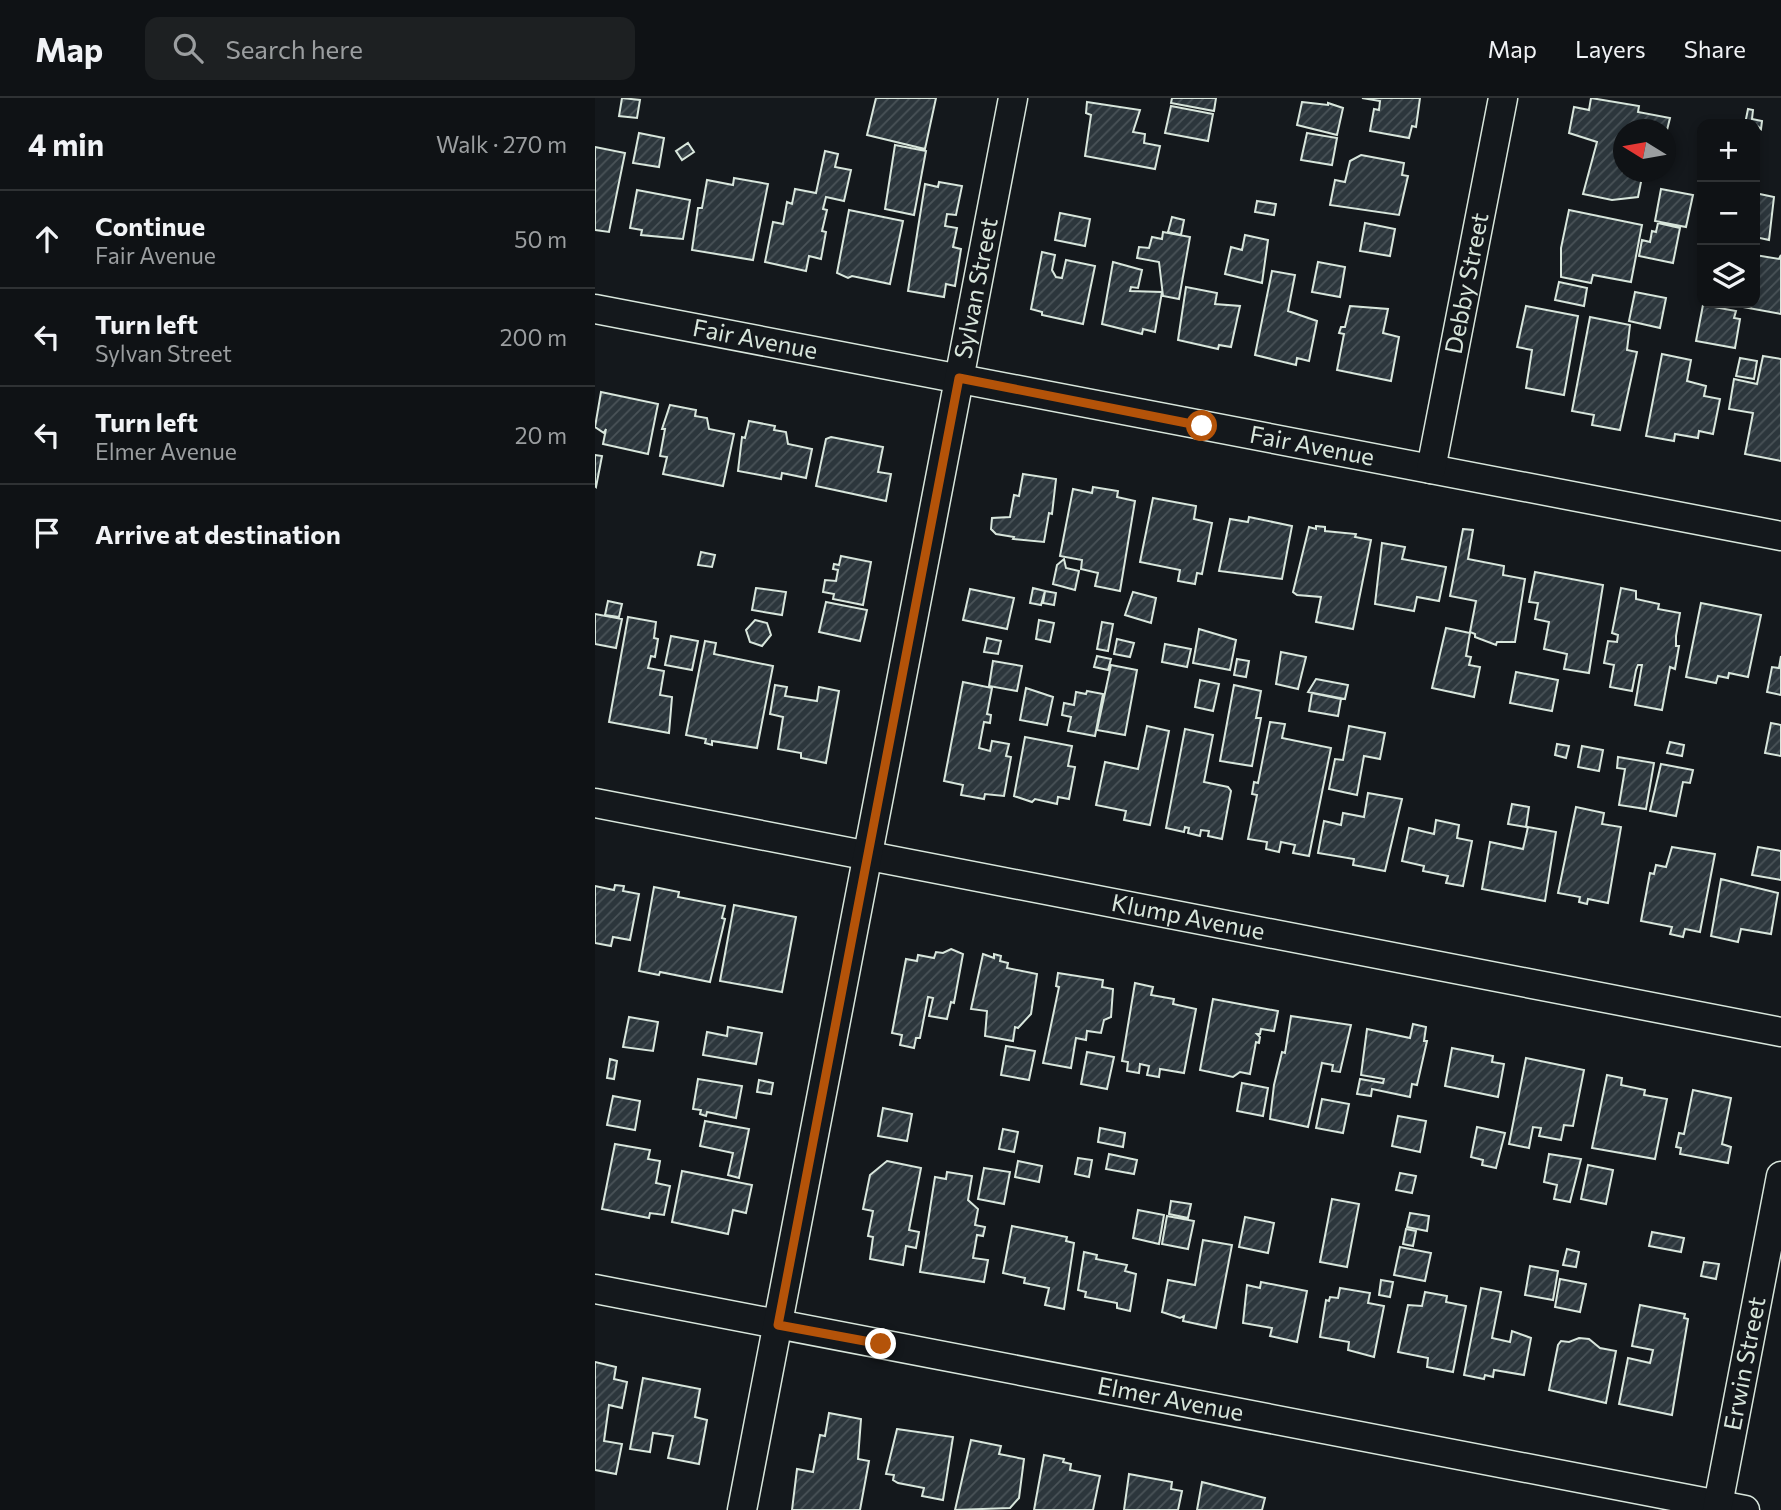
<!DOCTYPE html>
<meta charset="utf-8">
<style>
:root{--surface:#0f1215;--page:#1d2022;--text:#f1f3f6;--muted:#9b9ea0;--line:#2f3234}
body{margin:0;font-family:Commissioner,sans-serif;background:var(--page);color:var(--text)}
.controls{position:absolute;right:21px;top:21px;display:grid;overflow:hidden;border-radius:14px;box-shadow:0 4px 10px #0003}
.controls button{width:63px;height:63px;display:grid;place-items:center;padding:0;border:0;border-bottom:2px solid var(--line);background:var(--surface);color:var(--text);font:35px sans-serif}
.compass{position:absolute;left:1018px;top:21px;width:63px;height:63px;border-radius:50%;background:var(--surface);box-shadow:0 4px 10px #0003;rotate:281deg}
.stop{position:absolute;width:21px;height:21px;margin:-16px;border:5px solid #b45309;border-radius:50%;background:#fff}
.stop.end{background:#b45309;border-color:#fff;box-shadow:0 2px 7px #0008}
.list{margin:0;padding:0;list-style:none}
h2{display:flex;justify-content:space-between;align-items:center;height:91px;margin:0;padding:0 28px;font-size:30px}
h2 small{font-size:23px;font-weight:400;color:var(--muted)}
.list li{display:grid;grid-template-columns:46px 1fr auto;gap:21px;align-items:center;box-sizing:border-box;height:98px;padding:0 28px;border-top:2px solid var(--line)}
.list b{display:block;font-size:26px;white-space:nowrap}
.list p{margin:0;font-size:23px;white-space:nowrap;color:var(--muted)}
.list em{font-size:23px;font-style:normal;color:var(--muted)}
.icon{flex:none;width:38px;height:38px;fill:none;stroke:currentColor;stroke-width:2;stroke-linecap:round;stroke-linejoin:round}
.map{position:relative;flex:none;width:1186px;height:1412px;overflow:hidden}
header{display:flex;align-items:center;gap:42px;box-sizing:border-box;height:98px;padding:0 35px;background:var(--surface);border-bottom:2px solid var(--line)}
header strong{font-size:33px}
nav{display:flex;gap:38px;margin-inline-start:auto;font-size:24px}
.search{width:490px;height:63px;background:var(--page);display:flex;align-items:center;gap:18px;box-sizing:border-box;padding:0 24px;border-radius:14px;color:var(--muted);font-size:26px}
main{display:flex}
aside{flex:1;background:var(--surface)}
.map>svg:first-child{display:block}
</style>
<header>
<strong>Map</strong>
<div class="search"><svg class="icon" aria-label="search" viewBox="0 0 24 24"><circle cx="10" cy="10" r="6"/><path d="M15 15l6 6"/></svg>Search here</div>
<nav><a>Map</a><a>Layers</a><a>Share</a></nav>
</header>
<main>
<aside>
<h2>4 min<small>Walk · 270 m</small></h2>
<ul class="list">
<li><svg class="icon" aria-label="ahead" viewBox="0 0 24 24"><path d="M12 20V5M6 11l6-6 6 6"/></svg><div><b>Continue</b><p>Fair Avenue</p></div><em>50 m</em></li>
<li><svg class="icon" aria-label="left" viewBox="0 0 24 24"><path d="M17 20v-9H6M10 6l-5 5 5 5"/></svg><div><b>Turn left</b><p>Sylvan Street</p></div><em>200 m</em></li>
<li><svg class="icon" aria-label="left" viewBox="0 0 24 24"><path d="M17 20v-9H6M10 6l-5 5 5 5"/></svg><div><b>Turn left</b><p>Elmer Avenue</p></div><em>20 m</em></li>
<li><svg class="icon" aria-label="arrive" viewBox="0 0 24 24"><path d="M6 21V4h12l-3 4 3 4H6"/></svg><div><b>Arrive at destination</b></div></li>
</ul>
</aside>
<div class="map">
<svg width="1186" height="1412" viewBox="0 0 1186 1412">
<defs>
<pattern id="building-hatch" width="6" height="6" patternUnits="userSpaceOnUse" patternTransform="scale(1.75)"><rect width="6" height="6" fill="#2c363c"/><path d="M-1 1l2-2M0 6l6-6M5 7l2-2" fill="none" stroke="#4a5358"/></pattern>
</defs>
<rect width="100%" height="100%" fill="#14181c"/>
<path fill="url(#building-hatch)" stroke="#d8e6dc" stroke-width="2" d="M27,0L45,2L42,20L24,18Z
M281,0H341L330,51L272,37Z
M577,0H621L619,13L576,5Z
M767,0H825L821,29L817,28L814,40L775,33L779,11L784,12L785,3Z
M996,0L1044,8L1043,14L1075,20L1070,40V32H1028V74H1048L1043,99L1017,102L988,96L1002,44L974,35L979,9L994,12Z
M492,4L545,12L538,34L550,36L549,45L565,48L560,71L490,58L496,17L491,15Z
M707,4L733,7V5L748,10L742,37L702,27Z
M576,8L618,16L613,43L570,35Z
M1153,11L1158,12L1157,21L1167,23L1166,31L1160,26H1150Z
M44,35L69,40L64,69L38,65Z
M712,35L742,40L737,67L706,62Z
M93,45L99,54L87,62L81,53Z
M300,47L331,53L319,117L290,111Z
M0,49L30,55L14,134L0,132Z
M230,53L243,56L240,69L256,72L249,103L231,99L228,111L232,112L227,133L231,134L226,161L214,158L211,173L170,164L178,124L188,126L192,104L197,106L200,91L221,95Z
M766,57L809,65L807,77L813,78L804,117L735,107L740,82L750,84L755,63Z
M139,80L173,86L158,162L97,152L103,110H107L112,82L138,87Z
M344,84L367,88L361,117L352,116L350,128L362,130L358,149L366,151L360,188L351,186L349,199L313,193L330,86L343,89Z
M1066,91L1098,97L1091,129L1060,123Z
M42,92L95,102L88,141L46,137L47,132L35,130Z
M1160,95L1179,99L1174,142L1160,139Z
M662,103L681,106L679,117L660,114Z
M254,112L308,123L295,186L257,178L253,180L242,175Z
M974,112L1047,127L1036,184L998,177L996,185L966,179V150Z
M465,115L495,121L490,148L460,142Z
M577,119L589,122L586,137L573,134Z
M770,125L800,131L795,158L765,153Z
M1063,125L1085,130L1078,165L1044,158L1047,142L1055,144L1057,133L1061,134Z
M568,134L595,139L584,201L568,198L564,164L542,160L544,149L554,150L557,139L567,141Z
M650,137L673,142L667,185L630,176L636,149L647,152Z
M447,154L460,157L457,172L461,179L467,180L471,162L500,168L488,226L447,217V214L436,211Z
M1160,157L1184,161L1186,157V216L1126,205H1160Z
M518,164L547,172L543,190L536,189L535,193L567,194L560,234L548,231L547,236L507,226Z
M723,164L750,169L745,199L717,194Z
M677,173L700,177L693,213L722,223L714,263L702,260L701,267L660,257Z
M964,184L992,190L989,208L960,202Z
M591,189L622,195L620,206L645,208L636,249L624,247L623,251L583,242Z
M1040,194L1071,200L1065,230L1034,223Z
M1108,207L1141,213L1139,220L1145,221L1140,250L1101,243Z
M755,208L793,211L788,235L804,239L796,283L742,272L749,236L744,235L746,229H750Z
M931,208L983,218L969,297L931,290L937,252L922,249Z
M995,219L1035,227L1032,252L1042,254L1025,332L997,327L999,317L977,313Z
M1067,256L1096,262L1092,283L1111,288L1109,298L1125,301L1118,336L1104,333L1103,340L1080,336L1079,343L1051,338Z
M1168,258L1186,261V363L1150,356L1158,315L1134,311L1139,281L1162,286Z
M1145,260L1162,263L1159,281L1141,278Z
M6,294L63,306L53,356L8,346L11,331L9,335L0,329Z
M75,307L101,312L100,318L112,320L114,331L139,336L128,388L68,376L72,359L65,358L70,331H67Z
M154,323L180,328L179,332L191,334L193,346L217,351L211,380L187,375L186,381L143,373L147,339L150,340Z
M236,339L288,349L283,374L296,376L291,403L221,388L231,341Z
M0,357L7,358L1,389L0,388Z
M428,376L461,381L457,416L454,415L449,444L418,441L419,439L401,436L396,431L397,420L415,419L419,397L424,398Z
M498,389L523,393L522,399L540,403L525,493L500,488L503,475L486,471L487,462L465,458L478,391L497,395Z
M558,400L601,408L599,421L617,425L607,476L602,475L600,486L583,483L585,472L545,464Z
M654,419L697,428L687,481L624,473L635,421L653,424Z
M721,428L730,429V433L761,436L760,439L776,442L758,531L721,524L726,499L702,497L698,494L714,429L721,431Z
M868,431L878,432L873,461L909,468L908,477L930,481L920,544H902L901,547L880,539V536L875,534L881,503L855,498Z
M787,445L810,449L807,461L851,469L844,503L822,499L819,513L780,506Z
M106,454L120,457L117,469L103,467Z
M246,458L276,464L268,507L238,501L239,496L228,494L230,482L241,483L243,472L238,471L239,466L244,467Z
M469,461L471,470L484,473L480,492L458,486L462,467Z
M940,474L1008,487L994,575L969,571L972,556L949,551L954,524L940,521L943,505L934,504Z
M161,490L191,494L187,517L157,512Z
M438,490L450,493L446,507L435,505Z
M1026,490L1041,493V501L1064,506L1063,511L1085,515L1081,538V548H1084L1080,571L1075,569L1067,612L1040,607L1047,567H1043L1041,572L1037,593L1015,589L1019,567L1009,565L1013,543L1022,544L1023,537L1017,535Z
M375,491L419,500L412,531L368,522Z
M450,493L461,495L459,507L448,505Z
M538,494L561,500L556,525L530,517Z
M13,503L27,506L24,519L10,517Z
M231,504L272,512L265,543L224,534Z
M1106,505L1166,517L1153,579L1134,575L1133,580L1123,578L1121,585L1091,579Z
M0,516L27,521L21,550L0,546Z
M33,519L61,524L59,540L63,541L60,559L56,558L53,570L69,573L65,597L77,599L74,635L14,624Z
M160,522L172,525L176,537L167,548L155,544L151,532Z
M444,522L459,525L455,544L441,541Z
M507,524L518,526L513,553L502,551Z
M851,530L875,535L871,558L876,559L874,567L885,569L879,599L837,590Z
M604,531L641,542L635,572L598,565Z
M76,538L103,543L97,572L70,567Z
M392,540L406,543L403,556L389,554Z
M522,541L539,545L535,559L519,556Z
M110,543L121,545L119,556L178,568L162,650L117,643V647L110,645L111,641L91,637Z
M570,546L596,551L592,569L567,564Z
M686,554L711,559L703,591L681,586Z
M502,558L516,561L513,572L499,569Z
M1186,558V597L1172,594L1177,569L1184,570Z
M642,561L654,563L651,579L639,577Z
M398,563L427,568L422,593L394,588Z
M516,567L542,572L530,637L502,632Z
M921,574L963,582L957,613L915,605Z
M721,581L753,587L750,601L713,594Z
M605,582L624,586L618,613L600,609Z
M368,584L397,590L392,616L396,617L395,625L389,624L384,650L395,653L397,643L414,646L411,658L416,659L409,698L390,696L389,701L366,697L368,687L349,683Z
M180,587L192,589L190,598L222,603L224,589L244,593L231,665L206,660V655L183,651L188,619L175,616Z
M639,587L666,593L661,620H666L657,668L625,663Z
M431,590L458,599L452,627L425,622Z
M492,593L508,596L500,638L473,633L476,619L467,617L469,605L479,607L481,594L491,596Z
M717,595L746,601L743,618L714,613Z
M675,624L690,626L687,640L736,650L714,758L698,755L700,747L686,744L684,754L671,751L672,744L653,741L662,697L657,696L659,684L663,685Z
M1176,625L1186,627V658L1170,655Z
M552,628L574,633L555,727L529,722L531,713L501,707L510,664L543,671Z
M754,628L790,635L785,661L769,658L762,697L734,691L740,661L748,662Z
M590,631L618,637L609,684L633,689L636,693L627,741L613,738L614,733L606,732L605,738L593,735L594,730L590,729L589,734L571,730Z
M430,639L477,648L473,668L480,669L474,701L463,699L462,706L440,701L437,704L419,698Z
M1075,644L1089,647L1087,658L1072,655Z
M962,646L974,648L971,660L960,657Z
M987,648L1008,652L1004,673L983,669Z
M1023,659L1059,665L1051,711L1024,707L1030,671L1022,670Z
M1066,666L1098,672L1095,685L1088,684L1081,718L1055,713Z
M773,695L807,701L790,773L758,767L759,761L723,755L729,723L746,727L748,715L769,719Z
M917,706L934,709L931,729L913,726Z
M981,709L1009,715L1007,726L1026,729L1013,805L993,801L992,806L984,804L985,799L963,795Z
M841,722L864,727L862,740L877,743L868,788L851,785L853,778L828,773L829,768L807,763L814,730L839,736Z
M933,729L961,734L950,803L887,791L895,744L928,751Z
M1077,749L1120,756L1105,834L1090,831L1088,839L1075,836L1077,829L1046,823L1055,775L1059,776L1061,767L1071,769Z
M1163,749L1186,753V782L1157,777Z
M1126,781L1183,795L1176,836L1146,831L1143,844L1116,838Z
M20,787L29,788L28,793L44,796L35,842L18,839L16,848L0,845V788L19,792Z
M59,789L84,794L83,799L130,808L127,820L130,821L115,884L65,874L64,877L44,873Z
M139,807L201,819L187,894L125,883Z
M356,851L368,856L359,905L356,904L352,921L334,918L338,900L333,899L325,940H321L319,950L305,947L307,937L297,935L311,861L322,863L323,857L339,860L341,854L348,855Z
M388,856L399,860V856L406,858L405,863L413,865L412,870L442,876L436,916L423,930L420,929L418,943L390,938L392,913L376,911Z
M463,875L508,882L507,889L518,891L516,919L509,922L506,935L492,933L491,942L481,940L476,970L448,965L464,889L461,888Z
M540,885L558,889L556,897L579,901L578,906L601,911L589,975L565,971L564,979L552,977L554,968L545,966L544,975L532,973L533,964L527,963Z
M618,901L683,913L679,933L666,931L665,936H662L665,939L664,945L661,944L655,976L645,974L638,979L605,972Z
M696,918L756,927L745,974L737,973L738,967L727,965L713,1029L675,1021L679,987L687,954L690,955Z
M34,919L63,924L58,953L28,949Z
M818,926L831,929L829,943H832L822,987L817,986L815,999L777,991L776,998L762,996L765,981L788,985L789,981L766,977L772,931L815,940Z
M133,929L167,935L161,966L108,957L112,934L132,938Z
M411,948L440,953L434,982L406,977Z
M857,950L898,958L897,964L909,966L903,999L850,988Z
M492,954L519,959L512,991L486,986Z
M931,960L989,972L978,1028L969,1027L966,1042L944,1038L946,1030L938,1029L934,1050L914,1046Z
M15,961L22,963L19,981L12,980Z
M1012,977L1027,980L1026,987L1050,992L1049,997L1072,1001L1060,1061L997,1050Z
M103,981L147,988L141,1020L112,1014L111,1018L105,1016L106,1012L98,1011Z
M164,982L178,985L176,996L162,994Z
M647,985L673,990L668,1018L642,1013Z
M1098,992L1136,1000L1127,1046L1136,1049L1133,1065L1085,1056L1086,1050L1081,1049L1084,1035L1089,1036Z
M18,998L45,1003L40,1032L12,1027Z
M727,1001L754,1006L748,1035L721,1030Z
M288,1010L317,1016L312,1043L283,1038Z
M803,1018L831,1023L825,1054L797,1048Z
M110,1023L154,1031L144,1080L133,1077L138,1055L105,1048Z
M882,1029L910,1035L901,1070L887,1067L888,1062L876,1059Z
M505,1030L530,1035L528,1049L503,1044Z
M408,1031L423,1034L419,1054L404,1051Z
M20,1046L55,1052L53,1061L65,1063L61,1085L75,1088L69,1117L55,1115L54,1120L7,1111Z
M514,1056L542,1062L539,1076L511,1071Z
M954,1056L986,1061L975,1104L959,1101L962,1087L949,1084Z
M483,1060L497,1062L494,1079L480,1076Z
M292,1063L326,1070L314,1132L324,1134L321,1150L311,1148L308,1167L275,1161L278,1139L273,1138L278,1113L268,1111L275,1077Z
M423,1063L447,1068L444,1084L420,1079Z
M993,1067L1018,1072L1011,1106L986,1101Z
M389,1070L415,1074L409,1106L383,1101Z
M87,1073L157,1087L151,1115L138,1112L133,1136L77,1124Z
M352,1074L377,1078L373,1102L383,1111L380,1127L390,1129L388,1138L382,1137L378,1160L393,1162L389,1184L325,1174L340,1079L351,1081Z
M805,1075L821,1078L817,1095L801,1092Z
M737,1101L764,1106L752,1169L725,1164Z
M576,1103L596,1106L593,1120L574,1116Z
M543,1112L569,1117L564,1146L538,1140Z
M815,1115L834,1118L832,1133L812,1129Z
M572,1118L599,1123L593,1151L567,1146Z
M650,1119L679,1125L673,1155L644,1149Z
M417,1128L472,1139L471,1143L479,1145L469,1211L450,1207L454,1190L429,1185L430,1180L408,1175Z
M811,1131L821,1133L818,1148L808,1146Z
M1057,1134L1089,1140L1086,1154L1054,1148Z
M608,1142L637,1147L621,1230L588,1223L589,1218L585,1220L567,1214L573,1182L600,1187Z
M805,1149L836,1155L830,1183L799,1177Z
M972,1151L984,1154L981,1169L968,1167Z
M489,1154L502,1157L501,1161L532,1167L530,1173L541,1176L535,1213L522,1210V1205L490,1199L491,1194L483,1192Z
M1109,1164L1124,1166L1121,1181L1106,1178Z
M935,1168L963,1173L958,1202L930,1197Z
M965,1181L991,1186L985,1214L960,1209Z
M786,1182L798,1184L795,1199L784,1197Z
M666,1184L712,1193L702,1244L675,1238L677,1230L648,1225L652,1187L665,1190Z
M745,1190L775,1195L773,1205L789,1208L779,1259L753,1252L754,1244L725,1239L731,1202L734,1203L735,1199L743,1200Z
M886,1190L906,1194L897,1240L915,1244L917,1233L936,1240L929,1277L899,1272L898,1279L890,1277L889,1281L869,1277Z
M830,1194L852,1198L851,1204L871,1208L858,1274L832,1269L833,1260L803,1254L813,1207L827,1208Z
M1045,1207L1090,1216L1089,1220L1093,1221L1077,1317L1024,1306L1033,1260L1055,1265L1058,1252L1037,1248Z
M984,1240L994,1241L1005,1250L1021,1253L1011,1305L954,1292L963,1247L966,1243L974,1244Z
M0,1264L21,1269L19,1281L32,1284L27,1310L14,1307L9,1343L27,1346L21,1376L0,1372Z
M48,1280L105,1291L100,1319L112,1322L104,1366L73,1360L78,1338L58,1335L55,1354L35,1351Z
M234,1315L266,1321L263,1361L274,1363L265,1412H197L202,1371L218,1374L225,1337L230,1338Z
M302,1331L358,1339L348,1402L327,1398L329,1390L303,1385L298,1382L299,1377L291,1376Z
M376,1342L406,1348L404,1356L429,1361L424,1400L415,1410L360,1412Z
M449,1357L469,1361L468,1364L476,1366L475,1372L505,1378L498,1412H439Z
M534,1376L577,1384L576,1391L587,1393L583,1412H529Z
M607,1384L670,1400L667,1412H602Z"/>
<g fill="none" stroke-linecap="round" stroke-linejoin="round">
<defs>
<g id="street">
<path id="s1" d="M0,211L1186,438"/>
<path id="s2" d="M836,371L908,0"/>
<path id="s3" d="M0,705L1186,934"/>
<path id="s4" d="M0,1191L1150,1412"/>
<path id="s5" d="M147,1412L418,0"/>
<path id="s6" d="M1122,1412L1186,1078"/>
</g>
</defs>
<use href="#street" stroke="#d8e6dc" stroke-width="31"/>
<use href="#street" stroke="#14181c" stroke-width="28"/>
</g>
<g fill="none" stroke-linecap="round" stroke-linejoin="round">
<path stroke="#b45309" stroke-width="9" d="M286,1246L183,1227L364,280L607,328"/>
</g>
<g text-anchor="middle" stroke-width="5" stroke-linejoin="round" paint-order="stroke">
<g font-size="24" fill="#d8e6dc" stroke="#14181c">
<text dy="8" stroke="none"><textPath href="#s2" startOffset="189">Debby Street</textPath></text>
<text dy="8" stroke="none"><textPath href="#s5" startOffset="1244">Sylvan Street</textPath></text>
<text dy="8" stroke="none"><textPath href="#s1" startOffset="163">Fair Avenue</textPath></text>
<text dy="8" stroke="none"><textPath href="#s1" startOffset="730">Fair Avenue</textPath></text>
<text dy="8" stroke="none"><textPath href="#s3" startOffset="604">Klump Avenue</textPath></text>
<text dy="8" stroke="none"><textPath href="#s6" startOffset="149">Erwin Street</textPath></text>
<text dy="8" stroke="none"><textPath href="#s4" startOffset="586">Elmer Avenue</textPath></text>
</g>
</g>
</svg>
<div class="controls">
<button>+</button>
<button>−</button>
<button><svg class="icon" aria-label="layers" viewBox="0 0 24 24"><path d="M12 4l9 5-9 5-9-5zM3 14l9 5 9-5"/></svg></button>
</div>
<svg class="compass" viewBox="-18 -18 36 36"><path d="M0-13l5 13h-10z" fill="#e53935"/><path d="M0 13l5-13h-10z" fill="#9b9ea0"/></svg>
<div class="stop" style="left:607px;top:328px"></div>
<div class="stop end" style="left:286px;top:1246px"></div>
</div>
</main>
